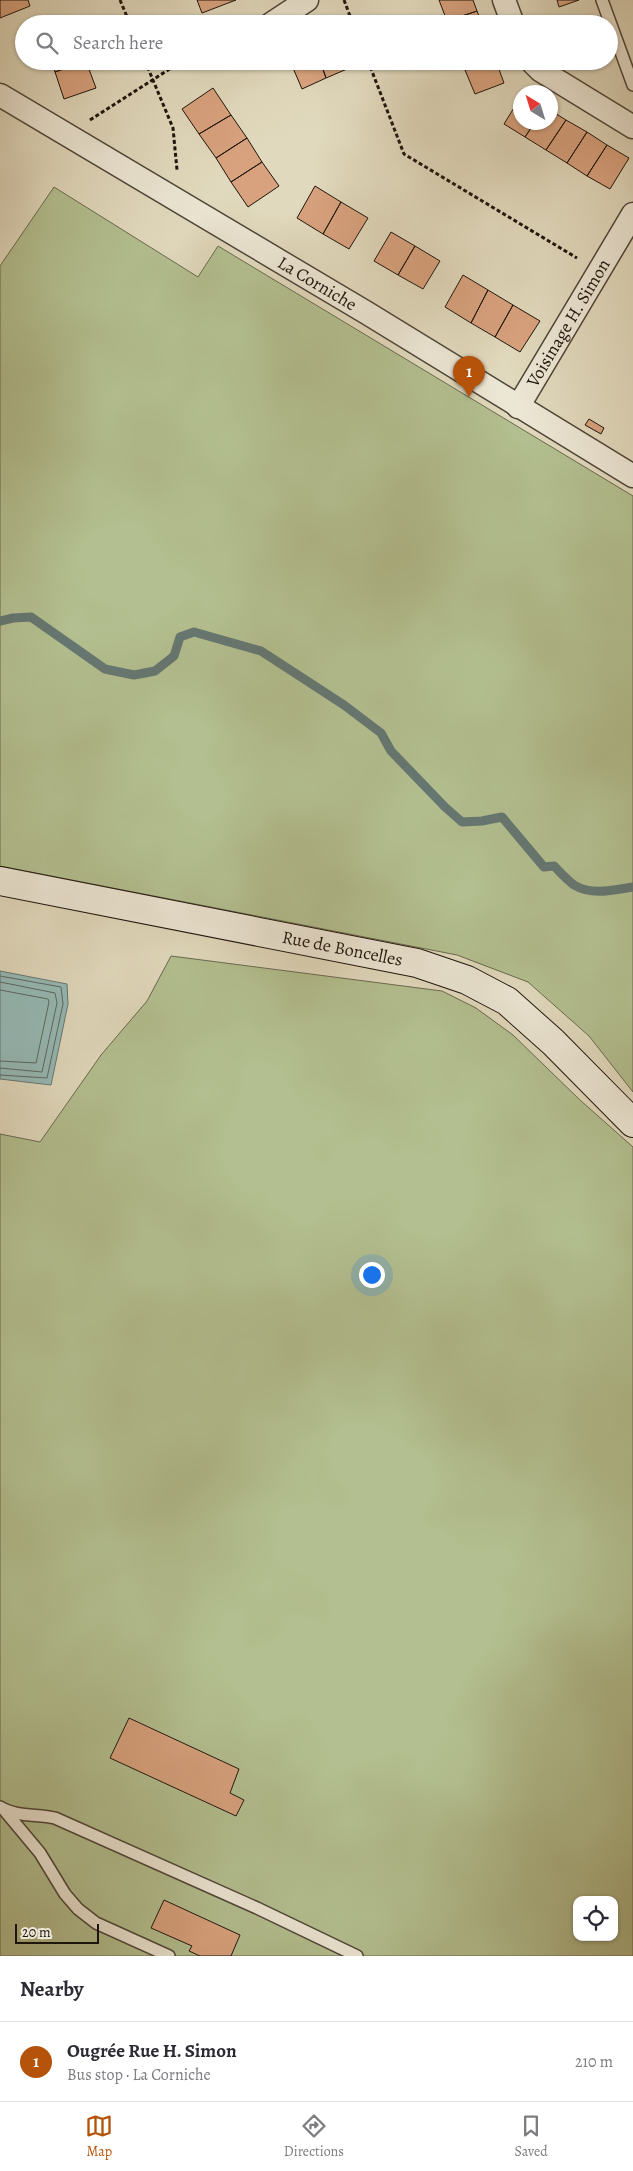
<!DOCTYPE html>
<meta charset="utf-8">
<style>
:root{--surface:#fff;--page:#f2f2f3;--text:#2b2b33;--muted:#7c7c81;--line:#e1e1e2;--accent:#b45309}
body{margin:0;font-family:Alegreya,serif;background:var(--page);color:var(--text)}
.controls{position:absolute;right:15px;bottom:15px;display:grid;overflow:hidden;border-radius:10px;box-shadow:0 1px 4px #0004}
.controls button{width:45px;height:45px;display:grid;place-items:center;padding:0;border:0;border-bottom:1px solid var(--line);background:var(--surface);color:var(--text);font:25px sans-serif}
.compass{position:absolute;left:513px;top:85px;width:45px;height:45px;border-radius:50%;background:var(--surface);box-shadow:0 1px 4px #0004;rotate:322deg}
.scale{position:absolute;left:15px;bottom:12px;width:84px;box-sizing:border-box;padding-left:5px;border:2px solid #1e150d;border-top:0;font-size:14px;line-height:18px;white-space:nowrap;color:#1e150d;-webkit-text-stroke:4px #ece6d4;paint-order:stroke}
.you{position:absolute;left:371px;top:1274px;width:18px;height:18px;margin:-12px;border:4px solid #fff;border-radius:50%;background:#1a73e8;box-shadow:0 0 0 8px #1a73e833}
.badge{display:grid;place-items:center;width:32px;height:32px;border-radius:50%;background:var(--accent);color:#fff;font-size:16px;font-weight:700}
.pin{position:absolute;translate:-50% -41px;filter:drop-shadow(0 1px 2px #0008)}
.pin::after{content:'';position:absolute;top:26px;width:18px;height:15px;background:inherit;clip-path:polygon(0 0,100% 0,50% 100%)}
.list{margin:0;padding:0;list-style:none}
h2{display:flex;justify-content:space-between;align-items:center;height:65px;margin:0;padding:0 20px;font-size:21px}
h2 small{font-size:16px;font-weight:400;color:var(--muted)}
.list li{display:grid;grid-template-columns:32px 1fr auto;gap:15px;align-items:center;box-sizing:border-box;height:80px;padding:0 20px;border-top:1px solid var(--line)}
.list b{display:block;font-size:19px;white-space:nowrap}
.list p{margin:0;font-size:16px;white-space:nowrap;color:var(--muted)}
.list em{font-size:16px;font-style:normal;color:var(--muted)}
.icon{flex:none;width:28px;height:28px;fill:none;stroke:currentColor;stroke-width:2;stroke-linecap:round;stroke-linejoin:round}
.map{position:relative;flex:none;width:633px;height:1956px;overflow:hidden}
.search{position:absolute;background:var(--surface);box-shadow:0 1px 4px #0004;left:15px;right:15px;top:15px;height:55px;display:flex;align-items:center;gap:12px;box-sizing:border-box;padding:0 18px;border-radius:28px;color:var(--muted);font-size:19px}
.sheet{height:145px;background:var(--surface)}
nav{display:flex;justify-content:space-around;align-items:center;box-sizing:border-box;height:70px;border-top:1px solid var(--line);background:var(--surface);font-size:14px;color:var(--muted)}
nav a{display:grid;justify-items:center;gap:2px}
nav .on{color:var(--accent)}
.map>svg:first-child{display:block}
</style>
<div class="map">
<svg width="633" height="1956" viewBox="0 0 633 1956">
<rect width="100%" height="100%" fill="#e1d9bd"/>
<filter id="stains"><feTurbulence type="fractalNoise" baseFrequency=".004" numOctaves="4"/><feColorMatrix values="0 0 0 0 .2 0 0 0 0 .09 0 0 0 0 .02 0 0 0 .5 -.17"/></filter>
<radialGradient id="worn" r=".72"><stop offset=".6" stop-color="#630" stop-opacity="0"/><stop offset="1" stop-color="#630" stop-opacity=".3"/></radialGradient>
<path fill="#b3bf90" stroke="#686a4e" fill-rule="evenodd" d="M54,187L198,277L218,246L633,496V1092L589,1036L528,982L457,955L0,866V266Z
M171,956L442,991L476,1008L513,1035L580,1100L633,1147V1956H0V1134L40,1142L101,1055L147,1001ZM577,1900H614V1937H577Z"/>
<path fill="#95b9b6" stroke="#657772" d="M0,971L67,984L68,1004L51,1085L0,1079Z"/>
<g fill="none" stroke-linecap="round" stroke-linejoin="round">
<path stroke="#5a6762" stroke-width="1" d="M0,976L61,987L63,1004L47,1078L0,1075
M0,982L55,993L57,1003L42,1072L0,1068
M0,990L48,999L49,1002L36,1063L0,1061"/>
<path stroke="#657772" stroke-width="9" d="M0,621L13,618L31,617L105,669L134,675L155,671L174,656L180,637L194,632L261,651L344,705L381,733L391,751L445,807L462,822L482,821L502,817L544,867L554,866C560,872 567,880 574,885C592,896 614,890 633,887"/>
</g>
<path fill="#d8a27e" stroke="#1e150d" d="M0,0H28L30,6L0,18Z
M197,0H236L202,13Z
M439,0H473L477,11L447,21Z
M557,0H579L559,7Z
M477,11L482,24H448L447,21Z
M51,61H86L55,72Z
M86,61L96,88L64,99L55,72Z
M290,61H320L326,78L302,89Z
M320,61H352L354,66L326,78Z
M462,61H486L465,70Z
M486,61H496L504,83L475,94L465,70Z
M213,88L231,115L199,134L182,109Z
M520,98V122H535L525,137L504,124Z
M550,110L566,120L546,150L525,137L535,122H550Z
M231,115L247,138L216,158L199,134Z
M566,120L587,132L567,163L546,150Z
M587,132L607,145L587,176L567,163Z
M247,138L262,162L231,182L216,158Z
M607,145L629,158L610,189L587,176Z
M262,162L279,186L248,207L231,182Z
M315,186L341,202L323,234L297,218Z
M341,202L368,218L349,249L323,234Z
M391,232L415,246L398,275L374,261Z
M415,246L440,261L423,289L398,275Z
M463,275L488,290L471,323L445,307Z
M488,290L513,305L495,337L471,323Z
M513,305L540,321L520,352L495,337Z
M589,419L604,428L601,434L585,425Z
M129,1718L239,1769L230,1793L244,1800L236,1816L110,1758Z
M164,1900L240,1935L231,1956H200L189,1951L192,1946L151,1928Z"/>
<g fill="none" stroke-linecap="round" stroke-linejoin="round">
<defs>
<path id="lane" d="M602,0L633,85
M0,1807C16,1817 37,1814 55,1818L257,1908L357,1956
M5,1811L40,1853L65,1894L78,1909L96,1923L169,1956"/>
<g id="street">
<path d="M504,0L513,24"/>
<path d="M271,24L307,0"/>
<path d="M531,61L540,70L633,127"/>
<path id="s1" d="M0,95L367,313L633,476"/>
<path id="s2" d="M518,407L633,214"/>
</g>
<g id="secondary">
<path id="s3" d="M0,881L417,963L467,980L507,1001L553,1042L633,1123"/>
</g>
</defs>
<use href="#lane" stroke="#4f4639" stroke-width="14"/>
<use href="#street" stroke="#4f4639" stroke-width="25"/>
<use href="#secondary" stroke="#1e150d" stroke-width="30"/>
<path stroke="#1e150d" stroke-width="3" stroke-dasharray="4 2.5" stroke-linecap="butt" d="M120,0L130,24
M344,0L353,24
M145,61L173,128L177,170
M368,61L404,154L577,258
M90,120L182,61"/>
<use href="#lane" stroke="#ece6d4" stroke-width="11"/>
<use href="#street" stroke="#ece6d4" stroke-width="22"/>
<use href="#secondary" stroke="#ece6d4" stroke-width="28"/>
</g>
<g text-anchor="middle" stroke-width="4" stroke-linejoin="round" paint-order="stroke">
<g font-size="18" fill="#1e150d" stroke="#ece6d4">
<text dy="6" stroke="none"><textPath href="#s1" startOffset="369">La Corniche</textPath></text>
<text dy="6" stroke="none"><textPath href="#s2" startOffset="98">Voisinage H. Simon</textPath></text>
<text dy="6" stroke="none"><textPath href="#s3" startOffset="349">Rue de Boncelles</textPath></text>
</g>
</g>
<rect width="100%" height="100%" filter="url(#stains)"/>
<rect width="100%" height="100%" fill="url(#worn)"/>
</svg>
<div class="controls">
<button><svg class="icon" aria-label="locate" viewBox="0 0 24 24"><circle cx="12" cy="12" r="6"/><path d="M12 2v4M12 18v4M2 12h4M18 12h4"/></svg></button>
</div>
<svg class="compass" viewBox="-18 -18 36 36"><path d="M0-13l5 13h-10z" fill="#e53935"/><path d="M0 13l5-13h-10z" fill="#7c7c81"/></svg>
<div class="scale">20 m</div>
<div class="you"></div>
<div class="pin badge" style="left:469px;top:397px">1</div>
<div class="search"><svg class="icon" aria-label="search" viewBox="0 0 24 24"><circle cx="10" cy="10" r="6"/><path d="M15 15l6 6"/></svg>Search here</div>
</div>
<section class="sheet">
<h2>Nearby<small></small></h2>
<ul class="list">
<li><span class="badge">1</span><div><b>Ougrée Rue H. Simon</b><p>Bus stop · La Corniche</p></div><em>210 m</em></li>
</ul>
</section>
<nav>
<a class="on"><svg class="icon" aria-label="map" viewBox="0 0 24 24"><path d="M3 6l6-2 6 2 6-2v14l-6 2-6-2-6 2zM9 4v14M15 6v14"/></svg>Map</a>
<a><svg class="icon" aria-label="directions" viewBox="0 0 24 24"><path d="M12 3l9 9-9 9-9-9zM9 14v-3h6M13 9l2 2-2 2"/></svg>Directions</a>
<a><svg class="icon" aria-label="saved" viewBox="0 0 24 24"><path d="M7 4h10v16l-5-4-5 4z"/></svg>Saved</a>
</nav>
